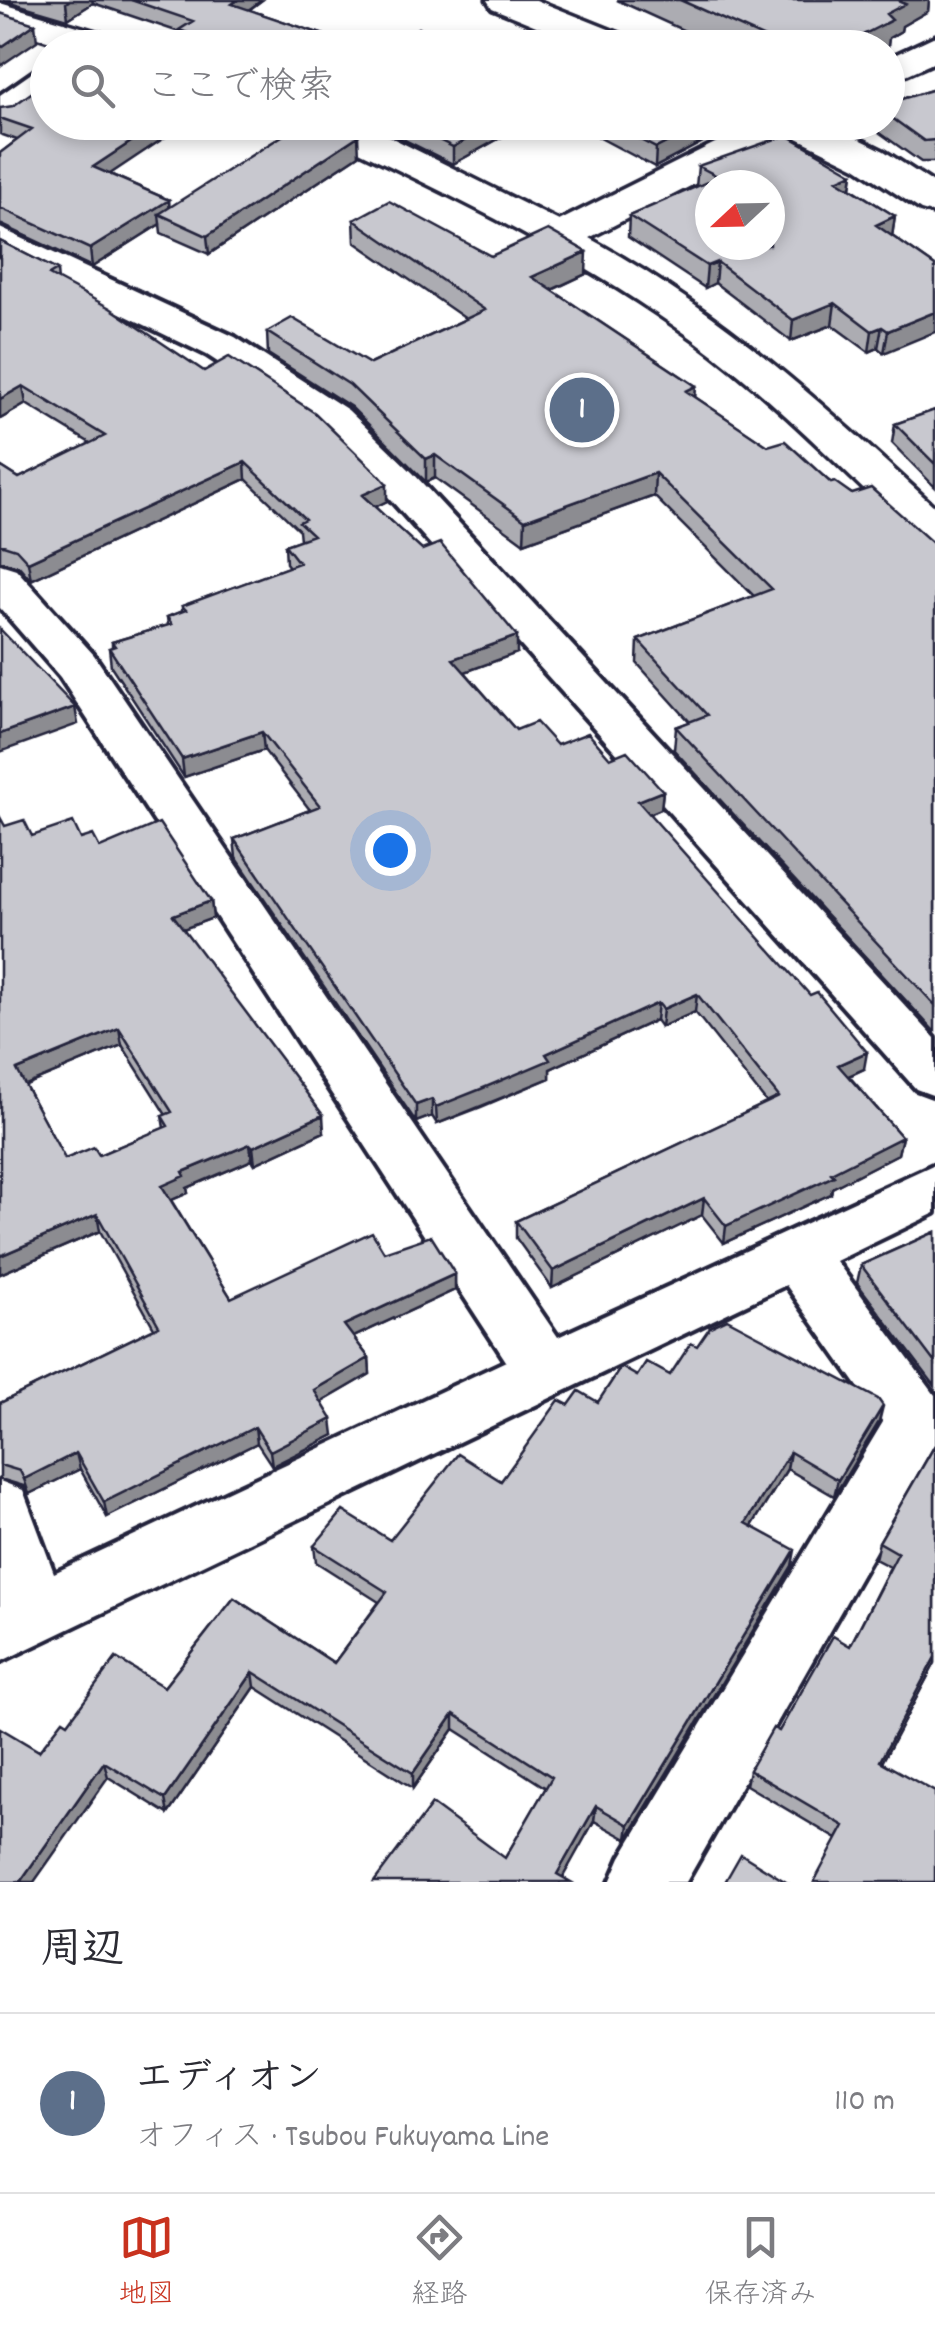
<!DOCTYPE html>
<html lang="ja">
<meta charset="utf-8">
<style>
:root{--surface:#fff;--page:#f2f2f3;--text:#2b2b33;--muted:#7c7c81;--line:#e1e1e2;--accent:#c8321e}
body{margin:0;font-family:Dekko,"Klee One",sans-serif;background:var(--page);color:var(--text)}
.compass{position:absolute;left:695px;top:170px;width:90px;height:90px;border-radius:50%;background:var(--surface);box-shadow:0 5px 15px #0003;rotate:248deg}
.you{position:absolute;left:390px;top:850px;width:35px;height:35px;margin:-25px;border:8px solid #fff;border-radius:50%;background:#1a73e8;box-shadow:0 0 0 15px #1a73e833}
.badge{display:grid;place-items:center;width:65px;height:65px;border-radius:50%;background:var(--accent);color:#fff;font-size:32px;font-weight:700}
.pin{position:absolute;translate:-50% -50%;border:5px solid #fff;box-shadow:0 2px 10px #0006}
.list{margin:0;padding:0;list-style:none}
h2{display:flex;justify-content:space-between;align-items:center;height:130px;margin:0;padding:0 40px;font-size:42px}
h2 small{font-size:32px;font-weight:400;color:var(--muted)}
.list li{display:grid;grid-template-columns:65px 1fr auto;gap:30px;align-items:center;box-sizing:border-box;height:180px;padding:0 40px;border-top:2px solid var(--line)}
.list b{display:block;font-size:38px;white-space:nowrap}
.list p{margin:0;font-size:32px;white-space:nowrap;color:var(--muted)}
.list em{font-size:32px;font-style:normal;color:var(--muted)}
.icon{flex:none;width:55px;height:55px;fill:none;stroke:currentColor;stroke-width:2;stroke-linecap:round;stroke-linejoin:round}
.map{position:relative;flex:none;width:935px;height:1882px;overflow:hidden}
.search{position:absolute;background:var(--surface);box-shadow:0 5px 15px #0003;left:30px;right:30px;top:30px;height:110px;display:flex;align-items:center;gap:25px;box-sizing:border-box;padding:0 35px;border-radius:55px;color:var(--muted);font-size:38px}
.sheet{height:310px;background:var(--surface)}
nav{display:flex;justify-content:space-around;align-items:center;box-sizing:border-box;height:140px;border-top:2px solid var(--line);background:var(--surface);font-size:28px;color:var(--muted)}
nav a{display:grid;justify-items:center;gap:5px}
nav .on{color:var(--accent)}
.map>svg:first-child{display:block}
</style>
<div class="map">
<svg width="935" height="1882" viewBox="0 0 935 1882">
<rect width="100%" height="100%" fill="#fff"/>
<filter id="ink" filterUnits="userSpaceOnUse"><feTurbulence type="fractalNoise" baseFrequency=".01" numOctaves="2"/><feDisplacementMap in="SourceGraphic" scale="20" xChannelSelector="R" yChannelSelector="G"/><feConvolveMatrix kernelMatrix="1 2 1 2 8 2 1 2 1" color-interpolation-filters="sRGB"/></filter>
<g filter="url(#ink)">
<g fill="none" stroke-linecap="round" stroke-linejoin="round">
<defs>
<path id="minor" d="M48,67V94L13,120L0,123V95L36,70Z
M0,228L235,337L348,410L413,473L935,1038V1096L916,1089L383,491L318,428L207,355L0,255Z
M0,564L16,569L94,655L558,1337L935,1164V1213L836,1261L935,1395V1446L686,1882H610L621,1857L883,1422L786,1285L0,1662V1481L23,1490L54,1573L506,1361L60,677L0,608Z"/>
<path id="tertiary" d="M0,3L125,40L130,48H72L0,25Z
M935,36V62L888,83V58Z
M309,122H360L559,221L757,122H806L800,130L589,238C724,313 822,403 935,507V547L919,542C845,473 775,399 693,339C576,254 445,192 315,130Z"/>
<path id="secondary" d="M487,0H536L636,40L641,48H590L492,8Z
M775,122H825L884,151L935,184V214L921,210L856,167L781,130Z"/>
</defs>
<use href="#minor" stroke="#22223b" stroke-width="8"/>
<use href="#tertiary" stroke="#22223b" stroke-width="7"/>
<use href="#secondary" stroke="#22223b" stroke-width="7"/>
<use href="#minor" fill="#fff" fill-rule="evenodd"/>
<use href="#tertiary" fill="#fff" fill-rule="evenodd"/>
<use href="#secondary" fill="#fff" fill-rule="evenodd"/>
</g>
<path fill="#acacb2" stroke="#22223b" stroke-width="2.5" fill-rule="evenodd" d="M3,0H262L249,10L363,48H178L177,43L180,41L179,32L93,3L68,19Z
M617,0H929L928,11L902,26L901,31L889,38L887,48H722Z
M935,89V162H921L873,128L874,122H888V103Z
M0,108L110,174L169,200V208L359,155L209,254L161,233L160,224L92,267L2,225L0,226V153L17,140L0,134Z
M369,122H529L453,164Z
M570,122H734L733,126L655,167Z
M698,166L853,173L851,188L895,216L892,236L935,266L884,353L878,348L869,352L832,325L791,341L715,283L705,288L628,237L629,216L696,187Z
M354,220L491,256L586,274L552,290L696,386L695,397L768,446L852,494L935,545V1032L674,750L676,727L690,722L637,663L638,640L754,596L654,496L524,543L435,478L426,482L351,407L268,354L267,332L370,364L466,319L355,242Z
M0,241L57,270L58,281L387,501L375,507L517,653L465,672L516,730L557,745L610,758L663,791L661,809L649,814L864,1069L849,1076L902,1137L898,1154L832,1188L831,1194L724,1243L702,1215L552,1288L516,1238V1221L767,1103L695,1012L661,1027L656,1020L550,1069V1078L481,1107L437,1124L432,1116L416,1122L236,857L234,839L310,810L264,750L184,777L111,666L109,648L112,647V642L168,625L167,617L182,611V606L289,567L286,563L285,545L300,540L299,530L246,479L31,580L19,566L0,561V466L19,478L90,443L26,404L0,419Z
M935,410V487L892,443L895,424Z
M5,826L32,836L81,839L211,901L213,918L183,929L324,1132L255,1164L252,1160L187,1188L188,1193L171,1200L231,1298L384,1252L455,1274V1290L353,1337L369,1358L370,1374L322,1402L334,1435L272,1466L257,1443L107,1517L80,1469L29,1494L24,1486L0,1479V1403L154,1328L100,1231L0,1274ZM122,1045L166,1115L162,1116L164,1128L99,1155L65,1159L25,1085Z
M935,1232V1386L857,1283L861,1265Z
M670,1375L879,1422L834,1496L787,1469L752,1526L792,1566L627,1839L594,1821L562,1877L505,1858L546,1788L454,1729L413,1788L255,1687L168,1814L108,1777L39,1751L68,1723L164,1687L234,1598L334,1663L379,1602L316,1562L314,1546L390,1540L501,1481L569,1405L598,1402L637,1376Z
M935,1445V1663L882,1762L837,1839L746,1785L749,1770L779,1731L850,1646L890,1567L875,1559L879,1542Z"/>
<path fill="#8c8c91" stroke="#22223b" stroke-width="2.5" d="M70,0H92L93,3L68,19L66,3Z
M238,0H262L233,21L232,4Z
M902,0H929L928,11L902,26L901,31L889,38L888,47L837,48L886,14Z
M35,24L37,41L0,66V48Z
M161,122H188L95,184L93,167Z
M498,122H529L453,164V147Z
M707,122H734L733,126L655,167L656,148Z
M358,136L359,155L209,254L207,236Z
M853,173L850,194L837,180Z
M169,200L170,217L159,214L160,224L92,267L90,249Z
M895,216L892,237L876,225Z
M587,252L586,274L532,299V277Z
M717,262L715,283L705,288L707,266Z
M835,303L832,325L791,341L793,320Z
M935,312V332L884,353L888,331Z
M882,327L878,348L869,352L872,331Z
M23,386L26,404L0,419V399Z
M696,386L694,408L686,391Z
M435,455V478L426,482V459Z
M245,462L246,479L31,580L28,562Z
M655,473L654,496L524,543L525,520Z
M387,484V501L363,513L362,495Z
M517,636V653L454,676L453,659Z
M75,707L78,724L0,752V734Z
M262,732L264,750L184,777L182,759Z
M663,791L661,809L637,819L638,801Z
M211,901L213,918L175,932L173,915Z
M697,994L695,1012L661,1027L663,1009Z
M658,1003L656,1020L550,1069V1078L437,1124L436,1107L546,1054Z
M119,1028L122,1045L21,1087L17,1070Z
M867,1052L864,1069L835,1082L838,1065Z
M432,1099V1116L416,1122V1105Z
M323,1115L324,1132L255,1164L253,1147Z
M902,1137L898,1154L832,1188L831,1194L724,1243L726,1226Z
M250,1144L252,1160L187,1188L188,1193L165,1203L162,1186L183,1172Z
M704,1198L702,1215L552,1288L553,1271Z
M97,1214L100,1231L0,1274V1256Z
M455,1274V1290L345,1341L344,1325Z
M369,1358L370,1374L315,1406L314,1390Z
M883,1406L879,1422L834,1496L838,1480Z
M332,1419L334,1435L272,1466L270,1451Z
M255,1427L257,1443L107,1517L104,1502Z
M790,1452L787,1469L744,1539L746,1523Z
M76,1453L80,1469L29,1494L24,1479Z
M795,1550L792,1566L627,1839L629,1825Z
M935,1657V1663L875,1776L880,1761Z
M253,1672L255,1687L168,1814L165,1799Z
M454,1714V1729L413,1788V1773Z
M104,1762L108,1777L34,1882H20Z
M596,1806L594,1821L560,1882L557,1874Z"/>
<path fill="#c8c8cf" stroke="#22223b" stroke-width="2.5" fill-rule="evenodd" d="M131,0H238L232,4L363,48H183L185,46L177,43L191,34L179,30L193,21Z
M680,0H902L900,2L905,4L886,14L892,20L837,48H787Z
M0,13L35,24L0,48Z
M418,28L466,48H388Z
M38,88L48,91V122H161L93,167L169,200L90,249L0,208V153L32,129L0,118V108L13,106Z
M935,89V140L924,141L888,115V103Z
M304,122H329L358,136L207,236L159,214Z
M403,122H498L453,147Z
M606,122H707L656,148Z
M787,135L853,173L837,180L895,216L876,225L935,266V312L888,331L882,327L872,331L835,303L793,320L717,262L707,266L629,216L719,177L698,166ZM710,185H770V245H710Z
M389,201L491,256L548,230L587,252L532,277L696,386L686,391L768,446L785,441L831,483L835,482L852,494L871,488L935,545V1005L676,727L707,715L638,640L772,589L655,473L525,520L435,455L426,459L350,385L267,332L292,318L370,364L485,310L354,220Z
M0,241L57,270L49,275L110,308L204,371L229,357L315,413L380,476L387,484L362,495L422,550L440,543L517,636L453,659L516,730L536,722L557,745L588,733L610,758L627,751L663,791L638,801L810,995L817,992L867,1052L838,1065L902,1137L831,1173L834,1176L726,1226L704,1198L553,1271L516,1221L779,1097L697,994L663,1009L658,1003L546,1054L550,1060L481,1089L436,1107L432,1099L416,1105L234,839L320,806L262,732L182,759L109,648L115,646L112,642L172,624L167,617L186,610L182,606L299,563L285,545L313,535L299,522L305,519L245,462L28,562L16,549L0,544V466L19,478L105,436L23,386L0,399Z
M935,410V464L895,424Z
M0,629L75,707L0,734Z
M0,817L5,826L24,820L32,836L73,822L81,839L93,835L100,848L159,823L211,901L173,915L323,1115L253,1147L250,1144L183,1172L185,1176L162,1186L231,1298L372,1232L384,1252L431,1236L455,1274L344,1325L369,1358L314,1390L332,1419L270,1451L255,1427L104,1502L76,1453L24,1479L20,1471L0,1465V1403L159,1326L97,1214L0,1256ZM119,1028L172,1112L162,1116L168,1126L99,1155L94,1147L65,1159L17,1070Z
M935,1232V1363L861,1265Z
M727,1319L878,1399L883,1406L838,1480L790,1452L746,1523L795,1550L629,1825L596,1806L557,1874L571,1882H374L432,1804L505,1858L552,1777L454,1714L413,1773L253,1672L165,1799L104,1762L20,1882H0V1728L39,1751L63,1720L68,1723L116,1658L164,1687L234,1598L334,1663L387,1592L314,1546L343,1511L390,1540L458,1454L501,1481L559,1400L569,1405L579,1391L598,1402L621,1367L637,1376L646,1362L670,1375L691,1343L697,1346L710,1327Z
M935,1445V1657L880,1761L935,1792V1882H814L844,1826L749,1770L773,1728L779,1731L833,1636L850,1646L898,1553L879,1542Z
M741,1854L786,1882H725Z"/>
</g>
</svg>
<svg class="compass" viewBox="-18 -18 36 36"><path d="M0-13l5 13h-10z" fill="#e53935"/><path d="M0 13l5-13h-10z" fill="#7c7c81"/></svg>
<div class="you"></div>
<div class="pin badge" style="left:582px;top:410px;background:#5c6f8a">1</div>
<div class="search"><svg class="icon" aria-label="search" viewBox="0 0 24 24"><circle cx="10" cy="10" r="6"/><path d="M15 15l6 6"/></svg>ここで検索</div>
</div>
<section class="sheet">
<h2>周辺<small></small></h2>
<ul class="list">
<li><span class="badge" style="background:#5c6f8a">1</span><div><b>エディオン</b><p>オフィス · Tsubou Fukuyama Line</p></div><em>110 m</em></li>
</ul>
</section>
<nav>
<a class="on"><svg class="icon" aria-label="map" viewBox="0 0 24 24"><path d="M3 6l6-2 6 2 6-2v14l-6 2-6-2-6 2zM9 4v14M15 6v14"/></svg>地図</a>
<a><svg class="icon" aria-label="directions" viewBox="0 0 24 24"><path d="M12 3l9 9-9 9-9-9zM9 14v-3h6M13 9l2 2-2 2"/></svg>経路</a>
<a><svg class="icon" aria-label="saved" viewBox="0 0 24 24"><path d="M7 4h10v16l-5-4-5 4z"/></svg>保存済み</a>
</nav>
